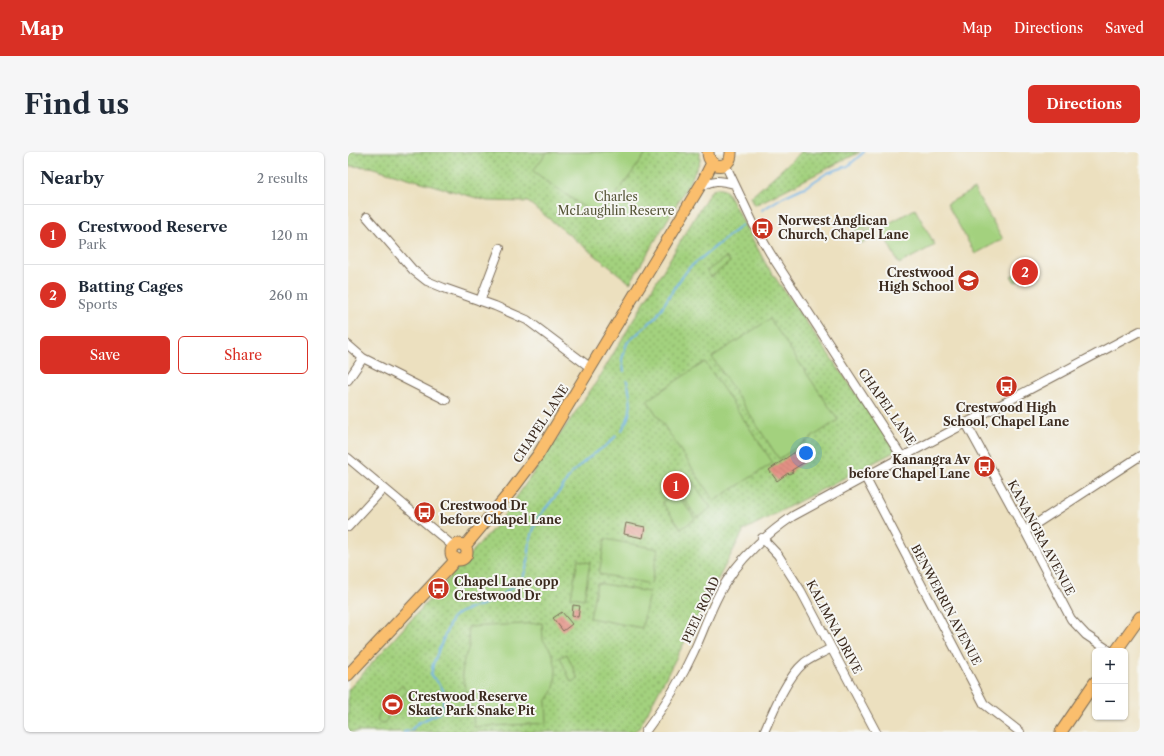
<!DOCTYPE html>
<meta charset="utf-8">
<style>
:root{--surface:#fff;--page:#f6f6f7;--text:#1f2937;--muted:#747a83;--line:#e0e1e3;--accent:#d93025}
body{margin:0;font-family:"Libre Caslon Text",serif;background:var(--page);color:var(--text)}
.controls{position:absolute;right:12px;bottom:12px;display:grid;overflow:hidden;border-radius:6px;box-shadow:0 1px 3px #0004}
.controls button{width:36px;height:36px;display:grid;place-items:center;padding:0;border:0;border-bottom:1px solid var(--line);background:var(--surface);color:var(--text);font:20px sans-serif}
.you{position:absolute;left:458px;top:301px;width:14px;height:14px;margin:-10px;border:3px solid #fff;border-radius:50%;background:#1a73e8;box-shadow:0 0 0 6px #1a73e833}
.badge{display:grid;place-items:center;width:26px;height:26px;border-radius:50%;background:var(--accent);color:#fff;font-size:13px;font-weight:700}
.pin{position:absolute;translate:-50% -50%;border:2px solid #fff;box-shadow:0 1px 4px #0006}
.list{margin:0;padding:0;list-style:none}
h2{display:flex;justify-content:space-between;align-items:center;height:52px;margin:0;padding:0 16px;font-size:17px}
h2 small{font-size:13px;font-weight:400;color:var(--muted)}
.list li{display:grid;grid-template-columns:26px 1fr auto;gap:12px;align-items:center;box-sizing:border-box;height:60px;padding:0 16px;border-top:1px solid var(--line)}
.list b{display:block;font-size:15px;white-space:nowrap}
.list p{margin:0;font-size:13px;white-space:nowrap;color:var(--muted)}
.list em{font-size:13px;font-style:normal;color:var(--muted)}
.actions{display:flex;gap:8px;padding:12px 16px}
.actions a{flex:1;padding:9px 0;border:1px solid var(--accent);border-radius:6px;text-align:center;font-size:14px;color:var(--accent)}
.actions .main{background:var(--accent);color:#fff}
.map{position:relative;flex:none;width:792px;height:580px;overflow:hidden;border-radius:6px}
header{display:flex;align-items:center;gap:24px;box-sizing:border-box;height:56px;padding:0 20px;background:var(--accent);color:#fff}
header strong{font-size:19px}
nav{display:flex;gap:22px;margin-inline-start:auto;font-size:14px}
.intro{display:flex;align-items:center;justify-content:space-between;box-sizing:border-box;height:96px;padding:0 24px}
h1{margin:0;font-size:28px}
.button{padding:10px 18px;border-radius:6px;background:var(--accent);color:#fff;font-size:14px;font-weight:700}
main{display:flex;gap:24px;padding:0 24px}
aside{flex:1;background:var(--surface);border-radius:6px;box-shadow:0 1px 3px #0004}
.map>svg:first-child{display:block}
</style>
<header>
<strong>Map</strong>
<nav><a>Map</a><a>Directions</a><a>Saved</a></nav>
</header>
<div class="intro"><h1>Find us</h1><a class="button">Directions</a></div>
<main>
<aside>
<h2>Nearby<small>2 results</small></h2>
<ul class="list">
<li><span class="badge">1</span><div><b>Crestwood Reserve</b><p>Park</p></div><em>120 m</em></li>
<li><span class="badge">2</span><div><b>Batting Cages</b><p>Sports</p></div><em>260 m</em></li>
</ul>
<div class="actions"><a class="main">Save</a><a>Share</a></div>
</aside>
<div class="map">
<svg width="792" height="580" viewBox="0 0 792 580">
<defs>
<pattern id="park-dots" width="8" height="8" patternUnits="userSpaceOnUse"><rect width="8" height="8" fill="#a3d17e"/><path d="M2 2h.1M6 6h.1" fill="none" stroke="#86aa67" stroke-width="1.8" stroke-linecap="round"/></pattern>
<pattern id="building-back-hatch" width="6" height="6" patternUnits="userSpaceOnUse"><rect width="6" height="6" fill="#e39185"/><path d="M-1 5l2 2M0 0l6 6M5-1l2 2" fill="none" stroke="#b9776c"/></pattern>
</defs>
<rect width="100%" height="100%" fill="#f6f6f2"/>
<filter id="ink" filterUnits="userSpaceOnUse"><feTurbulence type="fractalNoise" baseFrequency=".025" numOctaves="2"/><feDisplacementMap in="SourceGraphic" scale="8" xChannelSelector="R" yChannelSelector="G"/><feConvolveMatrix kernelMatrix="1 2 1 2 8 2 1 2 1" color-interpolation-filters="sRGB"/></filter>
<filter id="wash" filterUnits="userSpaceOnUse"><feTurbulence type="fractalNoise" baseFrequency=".012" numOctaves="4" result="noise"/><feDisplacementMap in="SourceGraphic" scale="16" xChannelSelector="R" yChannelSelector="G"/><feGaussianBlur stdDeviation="0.9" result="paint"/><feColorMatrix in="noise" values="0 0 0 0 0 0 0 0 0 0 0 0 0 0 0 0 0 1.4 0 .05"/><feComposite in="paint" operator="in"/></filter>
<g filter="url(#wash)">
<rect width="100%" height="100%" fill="#ece0bf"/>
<path fill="url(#park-dots)" stroke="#6f7e4e" d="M0,0H352V9L343,28L282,131L180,50L139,49L22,15L0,14Z
M453,0H512L407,53L403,45Z
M368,36H373L379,40L419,114L548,299L396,378L291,576L284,580H0V538L152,369L249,229L362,40Z"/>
<path fill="#a3d17e" stroke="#6f7e4e" d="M199,0H299L251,66L185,19Z
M626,37L655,87L627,102L599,52Z
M567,57L587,93L551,112L532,76Z
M521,64L524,74L506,80L503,71Z
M525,76L528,86L510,92L507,83Z
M378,105L382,110L363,125L359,119Z
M688,110L692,117L667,130L663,124Z
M422,167L490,268L431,307L364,205Z
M357,210L425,311L366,349L299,248Z
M344,329L363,356L349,366L331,339Z
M328,340L347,367L333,377L314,350Z
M257,387L310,397L303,432L251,422Z
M230,408L242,411L236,447L223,445Z
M249,431L301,440L294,476L242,466Z
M194,471L195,488L201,496L205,503L208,517L207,532L205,539L198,550L199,571L126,575L124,550L117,536L114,521L116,507L121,496L120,475Z
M219,502L230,527L223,530L212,505Z
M54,533L59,539L52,547L50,555L40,564L38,570L34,571L30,570C28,561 35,558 41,552C43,549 42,548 43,546C45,540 49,537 54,533Z"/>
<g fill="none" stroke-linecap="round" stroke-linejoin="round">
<path stroke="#73b5e8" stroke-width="2" d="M414,58L435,45L459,34L479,21L500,14L516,0
M276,219L274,207L279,191L308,165L329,132L341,116L394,73
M274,278C285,260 284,249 279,229
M56,580L63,578L70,571L91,561C100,544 98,536 83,524L85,512L104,466L113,460L144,449L174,429L180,410L182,389L189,367L214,336L223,322L239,307L260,292L268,284"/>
</g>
<g id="blocks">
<path fill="url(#building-back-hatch)" d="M454,295L462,306L457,309V310L444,318L445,320L441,322L440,321L429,329L421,318Z
M278,371L297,375L295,386L276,382Z
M225,453L232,454L230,465L224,464Z
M214,460L224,472L215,479L205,466Z"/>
</g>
</g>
<g filter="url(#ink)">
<use href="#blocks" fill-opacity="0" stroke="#796a56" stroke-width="1"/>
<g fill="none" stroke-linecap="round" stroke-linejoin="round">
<defs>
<path id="minor" d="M377,12L406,73L422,101L554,305
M352,35C366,27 371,28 386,32
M19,65L65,118L79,129L96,136L147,154L179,168L243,216
M132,149L152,96
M0,193L15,206L98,248
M0,228L15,206
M618,271L677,379L723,467L738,483L762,499
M0,306L105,394
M517,325L636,552L672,580
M0,375L36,336
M677,379L792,304
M414,386L430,403L453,439L528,580
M297,580C316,555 333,528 346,499C357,476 364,451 378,430C395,403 419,382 445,364L554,305L792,179
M416,580C425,559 439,525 456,511C464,505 475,501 483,496"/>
<path id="major" d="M360,0C360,18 384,18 383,0
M103 400a8 8 0 1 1 16 0a8 8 0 1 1-16 0Z
M117,394L163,339L190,303L355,29L364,11
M768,499L792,465
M0,523L104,412L107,406
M713,580L747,530"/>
</defs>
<use href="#minor" stroke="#796a56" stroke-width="10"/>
<use href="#major" stroke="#796a56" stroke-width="13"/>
<use href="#minor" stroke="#fff" stroke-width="8"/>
<use href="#major" stroke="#fabe6d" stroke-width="11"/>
</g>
</g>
<defs>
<symbol id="bus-disc" viewBox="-11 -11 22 22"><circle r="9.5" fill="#c8321e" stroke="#f6f6f2"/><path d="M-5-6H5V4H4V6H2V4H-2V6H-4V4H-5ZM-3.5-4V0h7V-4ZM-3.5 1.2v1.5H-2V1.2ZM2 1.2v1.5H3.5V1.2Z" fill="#fff"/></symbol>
<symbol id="school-disc" viewBox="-11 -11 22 22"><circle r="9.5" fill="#c8321e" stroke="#f6f6f2"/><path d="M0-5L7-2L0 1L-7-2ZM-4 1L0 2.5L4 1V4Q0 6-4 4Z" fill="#fff"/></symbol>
<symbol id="stadium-disc" viewBox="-11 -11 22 22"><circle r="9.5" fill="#c8321e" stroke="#f6f6f2"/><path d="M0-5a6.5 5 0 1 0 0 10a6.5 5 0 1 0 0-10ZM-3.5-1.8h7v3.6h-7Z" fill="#fff"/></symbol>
</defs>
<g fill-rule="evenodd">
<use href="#bus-disc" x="402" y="64" width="25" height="25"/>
<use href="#school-disc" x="608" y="116" width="25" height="25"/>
<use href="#bus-disc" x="646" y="222" width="25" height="25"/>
<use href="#bus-disc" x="624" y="302" width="25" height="25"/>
<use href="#bus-disc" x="64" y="348" width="25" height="25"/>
<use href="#bus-disc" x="78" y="424" width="25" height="25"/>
<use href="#stadium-disc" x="32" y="540" width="25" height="25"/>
</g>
<g text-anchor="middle" stroke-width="4" stroke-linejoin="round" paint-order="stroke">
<g font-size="12" fill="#555436" stroke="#f6f6f2">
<text x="268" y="49">Charles<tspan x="268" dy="14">McLaughlin Reserve</tspan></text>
</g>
<g font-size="12" font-weight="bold" fill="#3b2a1e" stroke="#f6f6f2" text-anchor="start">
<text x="430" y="73">Norwest Anglican<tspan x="430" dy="14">Church, Chapel Lane</tspan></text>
<text x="606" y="125" text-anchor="end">Crestwood<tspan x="606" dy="14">High School</tspan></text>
<text x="658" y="260" text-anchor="middle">Crestwood High<tspan x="658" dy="14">School, Chapel Lane</tspan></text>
<text x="622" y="312" text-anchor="end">Kanangra Av<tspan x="622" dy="14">before Chapel Lane</tspan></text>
<text x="92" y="358">Crestwood Dr<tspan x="92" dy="14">before Chapel Lane</tspan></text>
<text x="106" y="434">Chapel Lane opp<tspan x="106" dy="14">Crestwood Dr</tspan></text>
<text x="60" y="549">Crestwood Reserve<tspan x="60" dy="14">Skate Park Snake Pit</tspan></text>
</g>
<g font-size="12" fill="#3b2a1e" stroke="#f6f6f2">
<text transform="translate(539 255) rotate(55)" y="4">CHAPEL LANE</text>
<text transform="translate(193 272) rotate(-57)" y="4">CHAPEL LANE</text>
<text transform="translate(693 386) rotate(62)" y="4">KANANGRA AVENUE</text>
<text transform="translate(598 453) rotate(62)" y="4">BENWERRIN AVENUE</text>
<text transform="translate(353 458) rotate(-65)" y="4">PEEL ROAD</text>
<text transform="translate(486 475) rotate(62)" y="4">KALIMNA DRIVE</text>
</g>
</g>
</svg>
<div class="controls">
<button>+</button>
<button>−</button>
</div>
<div class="you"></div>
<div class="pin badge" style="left:328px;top:334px">1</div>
<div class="pin badge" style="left:677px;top:120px">2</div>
</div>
</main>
